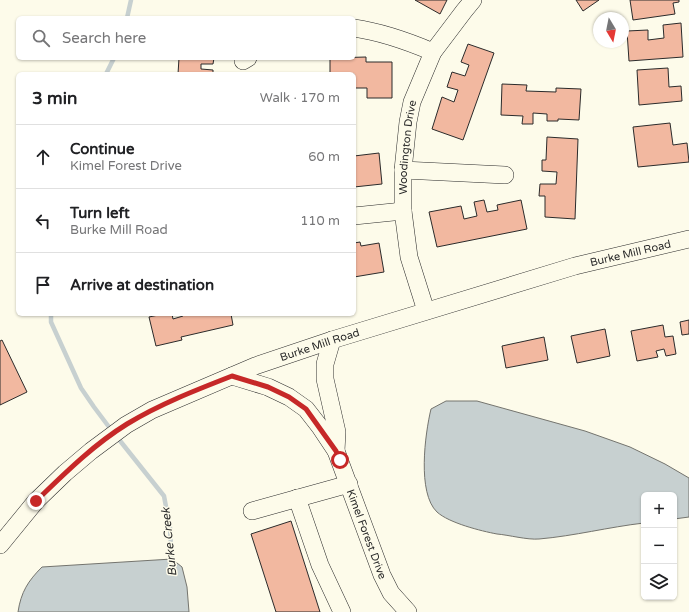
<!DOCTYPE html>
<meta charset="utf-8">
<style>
:root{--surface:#fff;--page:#f6f6f6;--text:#202124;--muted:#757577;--line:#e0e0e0}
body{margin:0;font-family:"Varela Round",sans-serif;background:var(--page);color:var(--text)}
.controls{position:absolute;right:12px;bottom:12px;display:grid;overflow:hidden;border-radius:6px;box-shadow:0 1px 3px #0004}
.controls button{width:36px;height:36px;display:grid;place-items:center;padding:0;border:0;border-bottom:1px solid var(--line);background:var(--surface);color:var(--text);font:20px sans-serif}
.compass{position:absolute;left:593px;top:12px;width:36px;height:36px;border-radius:50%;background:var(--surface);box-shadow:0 1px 3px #0004;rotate:170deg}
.stop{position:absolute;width:12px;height:12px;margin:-9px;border:3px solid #c62828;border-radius:50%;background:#fff}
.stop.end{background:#c62828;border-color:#fff;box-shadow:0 1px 4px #0008}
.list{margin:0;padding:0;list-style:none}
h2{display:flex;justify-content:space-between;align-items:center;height:52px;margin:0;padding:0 16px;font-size:17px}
h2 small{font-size:13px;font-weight:400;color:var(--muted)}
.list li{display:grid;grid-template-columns:26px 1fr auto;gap:12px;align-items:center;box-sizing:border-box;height:64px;padding:0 16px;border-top:1px solid var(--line)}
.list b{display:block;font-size:15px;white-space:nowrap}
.list p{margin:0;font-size:13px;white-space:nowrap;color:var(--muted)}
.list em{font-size:13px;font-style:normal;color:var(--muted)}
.icon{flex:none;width:22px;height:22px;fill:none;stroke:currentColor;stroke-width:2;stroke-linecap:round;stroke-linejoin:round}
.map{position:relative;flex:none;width:689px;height:612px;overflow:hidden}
.search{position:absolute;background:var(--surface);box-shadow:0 1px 3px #0004;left:16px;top:16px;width:340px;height:44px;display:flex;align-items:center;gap:10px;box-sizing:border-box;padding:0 14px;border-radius:6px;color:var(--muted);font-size:15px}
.panel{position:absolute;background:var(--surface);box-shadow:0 1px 3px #0004;left:16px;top:72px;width:340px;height:244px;border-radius:6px}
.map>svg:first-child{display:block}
</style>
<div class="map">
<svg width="689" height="612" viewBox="0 0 689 612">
<rect width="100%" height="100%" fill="#fdfbea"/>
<path fill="#c7d0d0" stroke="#74746e" d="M446,401H477L585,431L630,447L665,464L689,478V517L674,519V495H644V523C609,527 574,536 539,539C527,540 509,535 497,534C481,531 449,523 437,512C417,493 425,434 431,409Z
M172,559L182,567L187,587L189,612H18C21,592 28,581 42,567Z"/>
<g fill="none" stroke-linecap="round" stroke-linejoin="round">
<path stroke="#c7d0d0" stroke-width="4.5" d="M127,18L131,0
M106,74L114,58
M51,314V322L81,388L94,407L112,431
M117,437L164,496L170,528L172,564"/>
</g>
<path fill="#f2b8a0" stroke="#2b2b2b" d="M415,0H447L440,14Z
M576,0H599L583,11Z
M630,0H679V2L673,3L675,14L633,20Z
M681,23L683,57L629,61L627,31L648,30V40L664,38L663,25Z
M468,44L494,53L463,140L432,129L442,97L454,102L458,90L447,87L452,72L465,76L469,65L461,62Z
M366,57V62H392V98H367V88H354V74H330V58Z
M179,58H214L213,64H201V69L213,70V74H178Z
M668,68L669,87L681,86L682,101L639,105L637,70Z
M502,84L527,85L526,91L556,92V88L581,89L579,120L558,119V121H547V114L533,113V124H522L523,116L501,115Z
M670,123L673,145L687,143L689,162L638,167L633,127Z
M547,137L578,139L575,219L545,217V196H539L540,184H556L557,172L542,171V160H546Z
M379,153L382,184L354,187V156Z
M484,200L487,212L498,210L497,205L521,200L527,229L437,247L429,212L461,206L464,219L477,216L474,202Z
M360,242L361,246L379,243L384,272L354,277V243Z
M163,314H172L173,319L183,316V314H231L233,325L181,337L182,340L156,346L149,317Z
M689,320V334L682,335L680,322Z
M663,325L665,337L673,336L676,354L666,356L664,349L656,351L658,357L637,361L631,331Z
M605,329L610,356L577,363L571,336Z
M544,337L548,360L506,368L502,346Z
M2,340L27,392L0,405V341Z
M291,521L320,612H276L251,534Z"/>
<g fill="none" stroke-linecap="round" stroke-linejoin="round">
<defs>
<g id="minor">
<path d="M354,28C382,32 407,41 433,52"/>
<path d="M243,61L248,58"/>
<path d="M403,170L505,175"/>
<path d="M354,216L403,211"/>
<path id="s1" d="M426,311L409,257L403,211V170L408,122L412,102L433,52L464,11L473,0"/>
<path d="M332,340L325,364V379L337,432L336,451"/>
<path id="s2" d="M232,376L268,387L289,397L306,409L320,427L336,451L382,575L391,593L408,612"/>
<path d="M297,498L320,565L342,612"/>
<path d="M252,511L349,484"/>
<path id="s3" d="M0,545L36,501L65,473L91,451L126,425L152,410L255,366L332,340L575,266L689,239"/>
</g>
</defs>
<use href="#minor" stroke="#2b2b2b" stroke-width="18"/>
<use href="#minor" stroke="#fdfbea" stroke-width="17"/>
</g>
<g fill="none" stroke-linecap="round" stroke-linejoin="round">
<path stroke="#c62828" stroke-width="5" d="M36,501C64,474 93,445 127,424C160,404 196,390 232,376L268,387L289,397L306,409L336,451L340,460"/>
</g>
<g text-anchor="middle" stroke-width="3" stroke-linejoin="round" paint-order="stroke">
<g font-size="11" fill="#2b2b2b" stroke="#fdfbea">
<text dy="4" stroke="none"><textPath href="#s1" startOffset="167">Woodington Drive</textPath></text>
<text dy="4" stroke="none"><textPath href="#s3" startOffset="709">Burke Mill Road</textPath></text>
<text dy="4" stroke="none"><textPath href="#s3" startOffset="385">Burke Mill Road</textPath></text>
<text dy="4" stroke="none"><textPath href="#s2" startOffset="222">Kimel Forest Drive</textPath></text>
</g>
<g font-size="12" font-style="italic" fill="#2b2b2b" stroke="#fdfbea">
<text transform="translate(169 542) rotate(-96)" y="4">Burke Creek</text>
</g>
</g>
</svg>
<div class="controls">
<button>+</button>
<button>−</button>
<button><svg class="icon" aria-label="layers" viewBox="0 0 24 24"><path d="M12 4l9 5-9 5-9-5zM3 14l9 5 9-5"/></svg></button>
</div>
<svg class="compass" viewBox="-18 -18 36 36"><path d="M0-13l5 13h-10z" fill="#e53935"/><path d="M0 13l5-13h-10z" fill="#757577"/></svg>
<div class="stop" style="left:340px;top:460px"></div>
<div class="stop end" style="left:36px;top:501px"></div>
<div class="search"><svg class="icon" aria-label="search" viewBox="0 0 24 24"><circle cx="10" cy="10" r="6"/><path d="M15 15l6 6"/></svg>Search here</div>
<section class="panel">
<h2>3 min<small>Walk · 170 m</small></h2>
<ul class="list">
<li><svg class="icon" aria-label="ahead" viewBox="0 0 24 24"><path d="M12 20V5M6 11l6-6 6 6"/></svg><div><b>Continue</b><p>Kimel Forest Drive</p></div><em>60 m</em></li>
<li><svg class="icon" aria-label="left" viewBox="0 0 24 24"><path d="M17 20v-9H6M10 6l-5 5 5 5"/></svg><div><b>Turn left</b><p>Burke Mill Road</p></div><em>110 m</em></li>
<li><svg class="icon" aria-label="arrive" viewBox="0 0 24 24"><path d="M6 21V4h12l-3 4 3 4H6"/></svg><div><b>Arrive at destination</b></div></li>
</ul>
</section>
</div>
